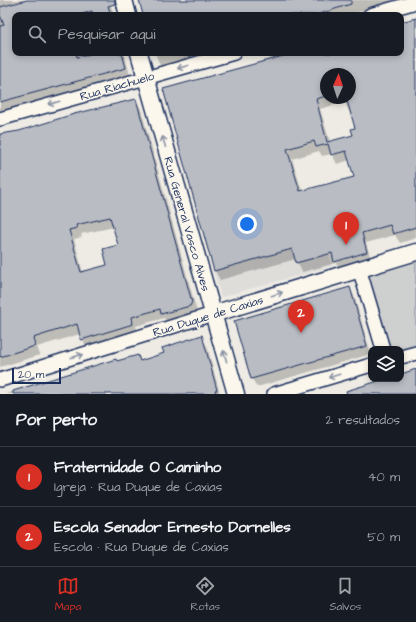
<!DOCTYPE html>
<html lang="pt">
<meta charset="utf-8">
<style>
:root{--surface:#171b24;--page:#20242c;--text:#f1f3f6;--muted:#9ea1a6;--line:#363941;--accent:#d93025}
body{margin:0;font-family:"Architects Daughter",sans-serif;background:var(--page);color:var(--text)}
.controls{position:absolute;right:12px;bottom:12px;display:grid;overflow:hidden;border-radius:8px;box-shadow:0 2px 6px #0003}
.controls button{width:36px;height:36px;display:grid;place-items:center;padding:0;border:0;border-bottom:1px solid var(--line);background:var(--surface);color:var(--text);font:20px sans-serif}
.compass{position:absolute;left:320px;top:68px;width:36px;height:36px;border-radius:50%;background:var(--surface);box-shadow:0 2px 6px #0003;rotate:3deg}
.scale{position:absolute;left:12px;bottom:10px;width:49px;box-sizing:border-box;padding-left:4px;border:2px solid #1b2f5e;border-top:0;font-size:11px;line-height:14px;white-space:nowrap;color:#1b2f5e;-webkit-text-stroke:3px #fbf7ec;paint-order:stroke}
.you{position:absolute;left:247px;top:224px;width:14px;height:14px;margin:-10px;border:3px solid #fff;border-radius:50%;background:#1a73e8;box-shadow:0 0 0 6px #1a73e833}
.badge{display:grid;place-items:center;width:26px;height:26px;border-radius:50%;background:var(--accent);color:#fff;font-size:13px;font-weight:700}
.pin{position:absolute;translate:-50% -33px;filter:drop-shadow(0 1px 2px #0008)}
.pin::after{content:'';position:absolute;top:21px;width:14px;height:12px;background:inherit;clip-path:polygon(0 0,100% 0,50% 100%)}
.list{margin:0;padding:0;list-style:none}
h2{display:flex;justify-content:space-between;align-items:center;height:52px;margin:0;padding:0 16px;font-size:17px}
h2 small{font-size:13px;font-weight:400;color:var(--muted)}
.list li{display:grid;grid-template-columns:26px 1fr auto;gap:12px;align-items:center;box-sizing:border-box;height:60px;padding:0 16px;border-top:1px solid var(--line)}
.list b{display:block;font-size:15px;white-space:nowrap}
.list p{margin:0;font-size:13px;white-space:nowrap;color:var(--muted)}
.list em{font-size:13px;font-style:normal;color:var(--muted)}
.icon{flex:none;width:22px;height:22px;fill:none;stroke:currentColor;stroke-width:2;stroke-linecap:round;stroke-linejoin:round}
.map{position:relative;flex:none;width:416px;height:394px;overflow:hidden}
.search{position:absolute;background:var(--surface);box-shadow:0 2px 6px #0003;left:12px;right:12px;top:12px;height:44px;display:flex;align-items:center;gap:10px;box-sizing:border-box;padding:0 14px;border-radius:8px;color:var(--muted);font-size:15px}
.sheet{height:172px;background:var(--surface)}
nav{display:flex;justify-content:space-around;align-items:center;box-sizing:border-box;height:56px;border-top:1px solid var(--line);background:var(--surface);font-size:11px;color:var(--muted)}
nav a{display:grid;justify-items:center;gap:2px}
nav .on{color:var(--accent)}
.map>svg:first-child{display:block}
</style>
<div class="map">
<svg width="416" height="394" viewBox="0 0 416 394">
<rect width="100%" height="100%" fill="#eeebe4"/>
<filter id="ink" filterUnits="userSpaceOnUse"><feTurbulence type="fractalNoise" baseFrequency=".025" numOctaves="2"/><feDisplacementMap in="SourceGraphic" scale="8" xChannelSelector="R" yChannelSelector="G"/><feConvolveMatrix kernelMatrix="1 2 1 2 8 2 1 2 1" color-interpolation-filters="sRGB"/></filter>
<g filter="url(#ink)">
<path fill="#deddda" d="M314,202L332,266L221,297L203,234Z"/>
<path fill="#cecfcf" stroke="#747f96" d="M416,259V347L401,351V349H389L365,274Z"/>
<path fill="#0003" fill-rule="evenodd" d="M0,0H109L114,15H15V53H124L131,79L0,116Z
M140,0H398L348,15H144Z
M416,19V238L400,243L395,235L366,243L372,262L341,271L336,263L302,272L296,259L220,280L215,271L164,90L295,53H401V21L403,23ZM326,74H350V98H326ZM345,102L356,128L354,136L330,142L320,109ZM319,151L322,156L332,154L337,164L350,160L355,178L302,191L292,159Z
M155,53H214L161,68Z
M136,100L141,109L197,312L195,315L168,323L164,318L136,326L138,333L87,348L80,334L37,347L40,355L0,367V137ZM114,227L119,246L108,266L83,273L74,239L82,237L81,234Z
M350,288L354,296L371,354L257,387L252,379L236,322Z
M201,337L207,346L220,394H5L116,361L117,362L137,356L141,362L165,354Z"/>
<path fill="#b9bcc3" stroke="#1b2f5e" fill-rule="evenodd" d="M27,0H115V4L108,6L111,15H93L92,11L79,15H15V53H76L77,57L94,53H122L126,68L0,102V26L4,25L0,15V7Z
M139,0H351V4L316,15H143Z
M416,18V227L393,234L390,225L362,233L367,252L334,262L332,253L296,263L292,249L214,271L163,89L294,53H401V22ZM326,74H350V98H343L344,102L347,101L355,128L351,129L353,135L327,142L316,99L326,96ZM314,141L316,147L328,144L331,155L346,151L354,177L300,191L287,149Z
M136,99L192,302L190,306L161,314L160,309L132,317L133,324L81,340L77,324L33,338L35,346L0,357V134L19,131L74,114ZM110,217L118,245L103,249L107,265L81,272L69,230L77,228L76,225Z
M350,287L367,346L251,379L234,321Z
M202,335L217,390H215L216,394H13V391L116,359L117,361L138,355L140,361L164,353L162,348Z
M416,369V394H347L346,391L385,379H401V374Z"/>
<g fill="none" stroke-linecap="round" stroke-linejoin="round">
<defs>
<path id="minor" d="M370,15L416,2
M0,119L234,53
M359,268L383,349
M401,357L416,353
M0,380L213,314
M274,394L371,365"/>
<path id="tertiary" d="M124,0L128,15
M139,53L236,394
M213,314L416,252"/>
</defs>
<use href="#minor" stroke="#1b2f5e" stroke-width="16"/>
<use href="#tertiary" stroke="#1b2f5e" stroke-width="19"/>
<use href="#minor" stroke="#fbf7ec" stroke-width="13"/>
<use href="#tertiary" stroke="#fbf7ec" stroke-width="16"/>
</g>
<defs><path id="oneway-shaft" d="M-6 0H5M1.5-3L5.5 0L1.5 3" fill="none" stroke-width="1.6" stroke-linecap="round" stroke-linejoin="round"/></defs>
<g stroke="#8b93a5">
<use href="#oneway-shaft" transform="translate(183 67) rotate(164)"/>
<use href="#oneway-shaft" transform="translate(54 103) rotate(164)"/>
<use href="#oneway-shaft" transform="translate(164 142) rotate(-106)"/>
<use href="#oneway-shaft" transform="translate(277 294) rotate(-18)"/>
<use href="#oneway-shaft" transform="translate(77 356) rotate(-17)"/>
<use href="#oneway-shaft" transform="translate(225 356) rotate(-106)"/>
<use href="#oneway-shaft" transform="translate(334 376) rotate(163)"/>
</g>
</g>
<g text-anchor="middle" stroke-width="3" stroke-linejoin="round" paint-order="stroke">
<g font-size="12" fill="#1b2f5e" stroke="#fbf7ec">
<text transform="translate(117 86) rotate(-16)" y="4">Rua Riachuelo</text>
<text transform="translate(187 224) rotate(74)" y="4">Rua General Vasco Alves</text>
<text transform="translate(208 316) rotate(-17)" y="4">Rua Duque de Caxias</text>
</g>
</g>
</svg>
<div class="controls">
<button><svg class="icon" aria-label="layers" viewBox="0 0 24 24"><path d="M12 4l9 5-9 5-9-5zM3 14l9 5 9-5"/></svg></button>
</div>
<svg class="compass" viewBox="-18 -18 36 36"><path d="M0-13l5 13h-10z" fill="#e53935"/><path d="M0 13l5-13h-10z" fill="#9ea1a6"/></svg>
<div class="scale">20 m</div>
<div class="you"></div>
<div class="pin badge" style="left:346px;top:245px">1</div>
<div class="pin badge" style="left:301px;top:333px">2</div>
<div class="search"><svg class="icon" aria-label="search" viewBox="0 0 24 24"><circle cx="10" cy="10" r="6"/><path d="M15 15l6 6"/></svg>Pesquisar aqui</div>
</div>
<section class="sheet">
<h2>Por perto<small>2 resultados</small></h2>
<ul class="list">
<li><span class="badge">1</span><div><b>Fraternidade O Caminho</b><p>Igreja · Rua Duque de Caxias</p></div><em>40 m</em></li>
<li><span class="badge">2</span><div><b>Escola Senador Ernesto Dornelles</b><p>Escola · Rua Duque de Caxias</p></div><em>50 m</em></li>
</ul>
</section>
<nav>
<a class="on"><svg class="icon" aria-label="map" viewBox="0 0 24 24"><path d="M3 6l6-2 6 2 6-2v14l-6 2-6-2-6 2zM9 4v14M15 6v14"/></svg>Mapa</a>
<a><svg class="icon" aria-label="directions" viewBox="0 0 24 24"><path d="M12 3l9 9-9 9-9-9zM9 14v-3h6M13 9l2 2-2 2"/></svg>Rotas</a>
<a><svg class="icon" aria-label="saved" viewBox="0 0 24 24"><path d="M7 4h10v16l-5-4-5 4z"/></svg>Salvos</a>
</nav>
